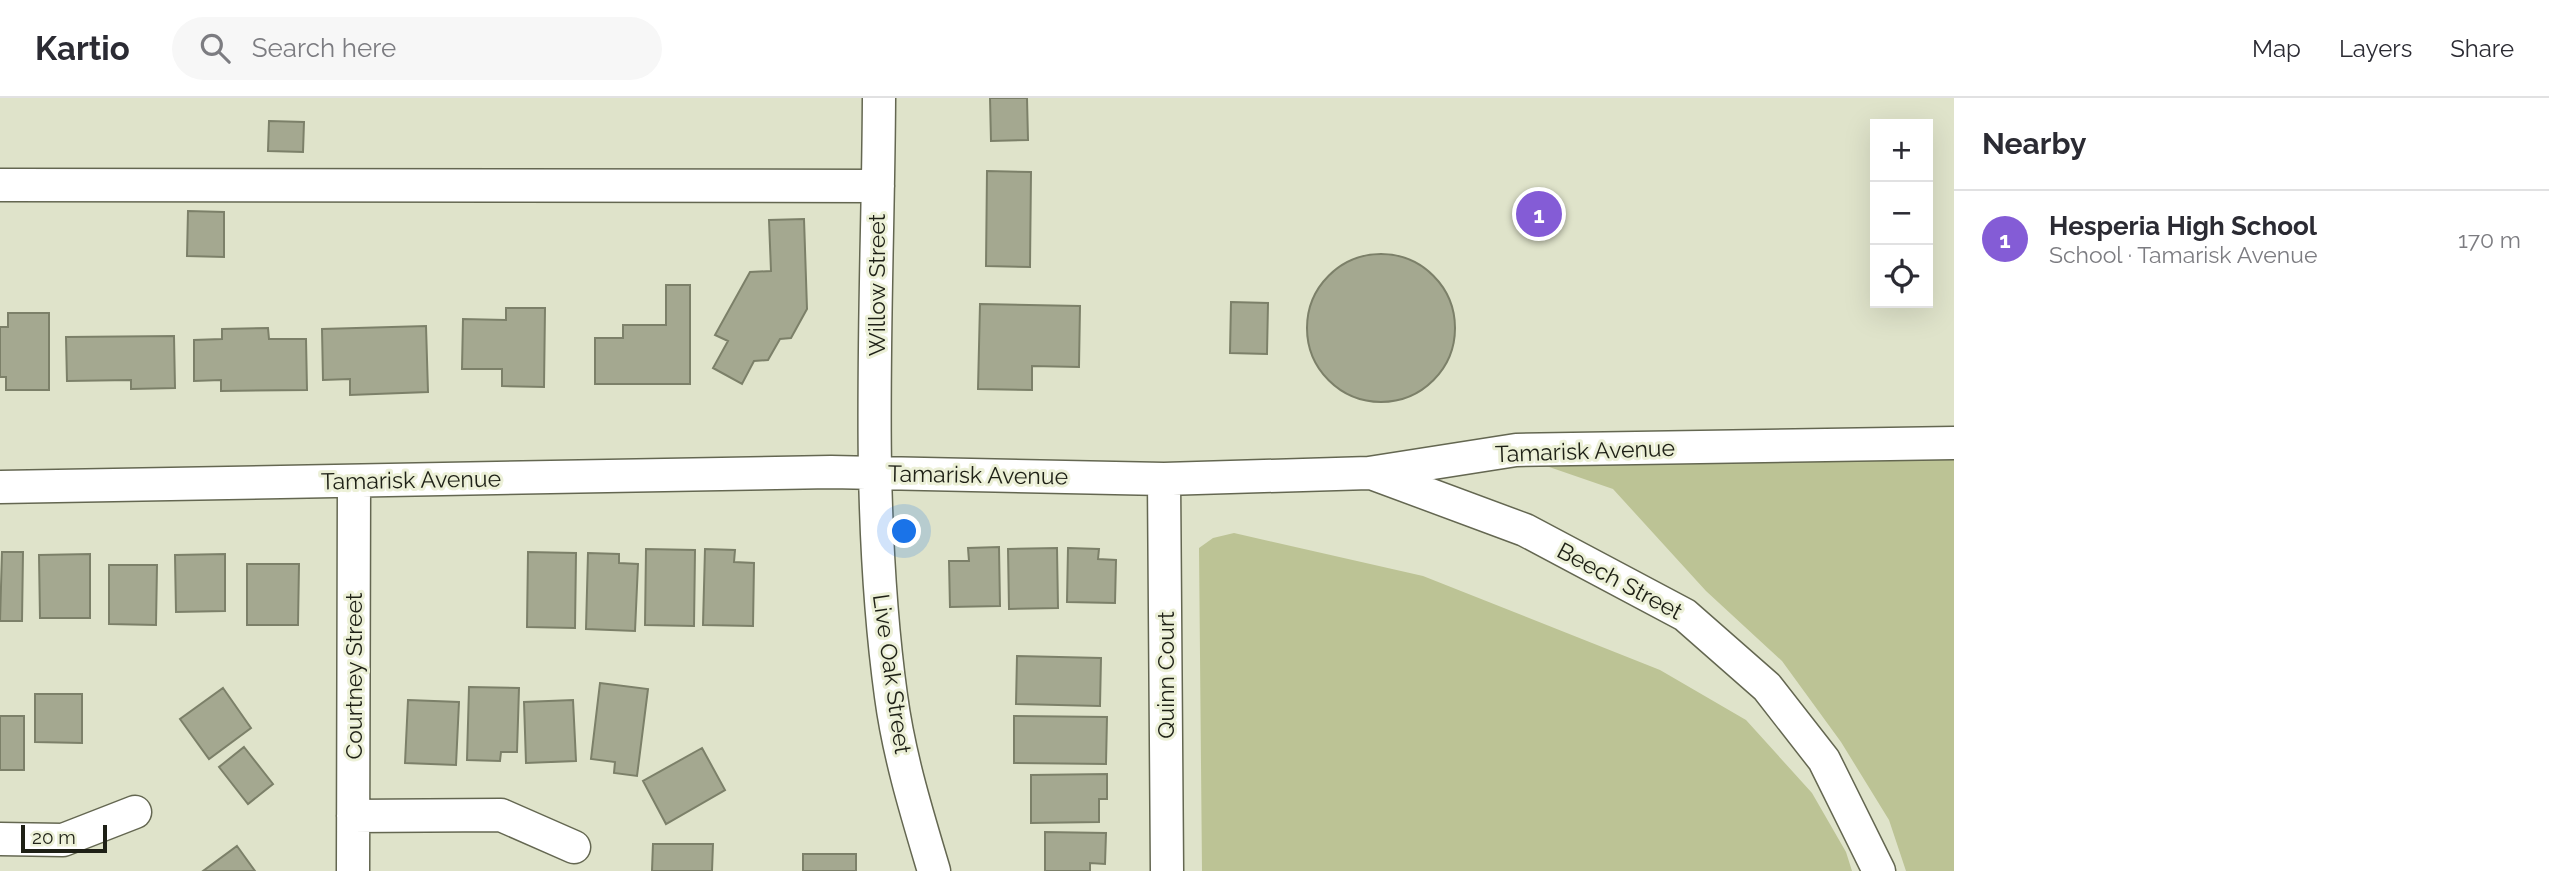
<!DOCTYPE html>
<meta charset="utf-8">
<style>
:root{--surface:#fff;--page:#f7f7f7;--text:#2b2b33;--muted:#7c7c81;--line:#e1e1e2;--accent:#845cd6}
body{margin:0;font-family:Raleway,sans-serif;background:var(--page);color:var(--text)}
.controls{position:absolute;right:21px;top:21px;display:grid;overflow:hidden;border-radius:0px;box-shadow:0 7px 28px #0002}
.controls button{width:63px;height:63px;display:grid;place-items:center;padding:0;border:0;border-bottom:2px solid var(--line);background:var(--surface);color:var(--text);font:35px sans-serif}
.scale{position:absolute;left:21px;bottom:18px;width:86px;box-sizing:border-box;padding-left:7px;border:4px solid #1e2016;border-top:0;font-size:19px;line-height:24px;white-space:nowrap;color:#1e2016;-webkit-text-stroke:5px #ecf0d7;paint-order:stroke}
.you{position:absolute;left:905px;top:434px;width:24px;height:24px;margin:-18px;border:5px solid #fff;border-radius:50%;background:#1a73e8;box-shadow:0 0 0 10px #1a73e833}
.badge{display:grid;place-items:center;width:46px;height:46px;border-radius:50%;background:var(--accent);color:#fff;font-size:23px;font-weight:700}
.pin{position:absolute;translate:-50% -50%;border:4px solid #fff;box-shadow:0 2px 7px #0006}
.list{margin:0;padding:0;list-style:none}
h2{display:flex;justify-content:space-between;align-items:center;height:91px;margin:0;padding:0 28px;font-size:30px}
h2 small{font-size:23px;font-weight:400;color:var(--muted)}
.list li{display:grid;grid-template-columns:46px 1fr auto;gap:21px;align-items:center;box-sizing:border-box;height:98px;padding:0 28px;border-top:2px solid var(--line)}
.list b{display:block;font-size:26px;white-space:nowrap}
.list p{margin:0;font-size:23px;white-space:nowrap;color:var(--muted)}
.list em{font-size:23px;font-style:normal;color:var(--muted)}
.icon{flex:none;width:38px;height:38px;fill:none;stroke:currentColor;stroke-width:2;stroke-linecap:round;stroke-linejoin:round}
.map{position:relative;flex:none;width:1954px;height:773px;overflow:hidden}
header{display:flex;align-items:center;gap:42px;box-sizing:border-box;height:98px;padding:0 35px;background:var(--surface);border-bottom:2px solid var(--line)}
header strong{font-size:33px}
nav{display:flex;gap:38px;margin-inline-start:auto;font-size:24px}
.search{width:490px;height:63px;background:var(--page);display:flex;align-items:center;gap:18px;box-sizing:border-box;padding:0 24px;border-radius:38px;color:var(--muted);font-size:26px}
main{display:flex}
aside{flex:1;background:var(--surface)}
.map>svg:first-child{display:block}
</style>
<header>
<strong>Kartio</strong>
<div class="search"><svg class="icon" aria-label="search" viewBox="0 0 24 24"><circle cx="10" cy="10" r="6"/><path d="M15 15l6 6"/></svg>Search here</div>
<nav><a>Map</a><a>Layers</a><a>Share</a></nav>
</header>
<main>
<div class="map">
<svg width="1954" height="773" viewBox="0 0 1954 773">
<rect width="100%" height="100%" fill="#dfe3ca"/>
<path fill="#bcc395" d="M1954,355V773H1906L1889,722L1841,644L1782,563L1706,493L1613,391L1526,361Z
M1234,435L1423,478L1660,572L1746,622L1812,695L1846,754L1852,773H1202L1199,450L1213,440Z"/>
<path fill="#a4a890" stroke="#7c8069" stroke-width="2" d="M990,0H1027L1028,42L991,43Z
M269,23L304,24L303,54L268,53Z
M987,73L1031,74L1030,169L986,168Z
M188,113L224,114V159L187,158Z
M804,121L807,211L791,240L780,241L768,262L754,263L742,286L713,270L728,243L715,237L750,174L771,173L769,122Z
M1307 230a74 74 0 1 1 148 0a74 74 0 1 1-148 0Z
M666,187H690V286H595V240H623V227H666Z
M1231,204L1268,205L1267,256L1230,255Z
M980,206L1080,208L1079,269L1032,268V292L978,291Z
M506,210H545L544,289L502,288V271H462L463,221L506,222Z
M8,215H49V292H6V279H0V229H8Z
M426,228L428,294L350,297V281L323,282L322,231Z
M268,230L269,241H306L307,292L221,293V282L194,283V242L222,241V231Z
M174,238L175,290L131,291V282L67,283L66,239Z
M999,449L1000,508L950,509L949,463H969L968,450Z
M1057,450L1058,510L1009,511L1008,451Z
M1068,450L1099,451L1098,461L1116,462L1115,505L1067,504Z
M646,451L695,452L694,528L645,527Z
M705,451L735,452L734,464L754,465L753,528L703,527Z
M2,454H23L22,523H0Z
M528,454L576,455L575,530L527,529Z
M588,455L619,456V465L638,466L635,533L586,531Z
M90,456V520H40L39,457Z
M225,456V513L176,514L175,457Z
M247,466H299L298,527H247Z
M109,467H157L156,527L109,526Z
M1017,558L1101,560L1100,608L1016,606Z
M600,585L648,591L637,678L614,675L615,664L591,661Z
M469,589L519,590L517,654H501L500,663L467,662Z
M223,590L251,630L209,661L180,621Z
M35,596H82V645L35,644Z
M408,602L459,604L456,667L405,665Z
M573,602L576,663L526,665L524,604Z
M0,618H24V672H0Z
M1014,618L1107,619L1106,666L1014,665Z
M244,649L273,686L248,706L219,669Z
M702,650L725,692L666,726L643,683Z
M1107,676V701H1099V724L1031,725V677Z
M1045,734L1106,735L1105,766L1090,765V773H1045Z
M653,746H713L712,773H652Z
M237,748L255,773H203Z
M803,756H856V773H803Z"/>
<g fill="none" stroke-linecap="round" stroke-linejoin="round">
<defs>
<path id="minor" d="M879,0C878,198 864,401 891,598C899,658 917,716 934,773
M0,87L878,88
M1374,376L1525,432L1685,517L1767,589L1824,662L1879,773
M1164,381L1167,773
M0,389L831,374L1164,381L1369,375L1516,352L1954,345
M353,718L501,717L574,749
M0,741L63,742L135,714
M353,773L354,383"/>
</defs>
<use href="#minor" stroke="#646751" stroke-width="35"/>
<use href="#minor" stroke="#fff" stroke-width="32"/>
</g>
<g text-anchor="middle" stroke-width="6" stroke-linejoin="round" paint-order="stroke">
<g font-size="23" fill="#1e2016" stroke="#ecf0d7">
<text transform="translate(877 187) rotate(-90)" y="8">Willow Street</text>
<text transform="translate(1585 353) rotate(-2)" y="8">Tamarisk Avenue</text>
<text transform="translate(978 377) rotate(1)" y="8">Tamarisk Avenue</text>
<text transform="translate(411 382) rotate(-1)" y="8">Tamarisk Avenue</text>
<text transform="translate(1620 483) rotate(28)" y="8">Beech Street</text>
<text transform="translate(892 576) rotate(82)" y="8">Live Oak Street</text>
<text transform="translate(1166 577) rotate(-90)" y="8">Quinn Court</text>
<text transform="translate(354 578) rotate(-90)" y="8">Courtney Street</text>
</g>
</g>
</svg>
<div class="controls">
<button>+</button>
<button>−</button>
<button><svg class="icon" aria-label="locate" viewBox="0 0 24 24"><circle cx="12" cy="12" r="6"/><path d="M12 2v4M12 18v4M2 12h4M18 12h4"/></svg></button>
</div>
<div class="scale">20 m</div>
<div class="you"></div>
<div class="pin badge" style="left:1539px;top:116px">1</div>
</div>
<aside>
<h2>Nearby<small></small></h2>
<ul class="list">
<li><span class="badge">1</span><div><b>Hesperia High School</b><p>School · Tamarisk Avenue</p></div><em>170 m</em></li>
</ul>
</aside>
</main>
